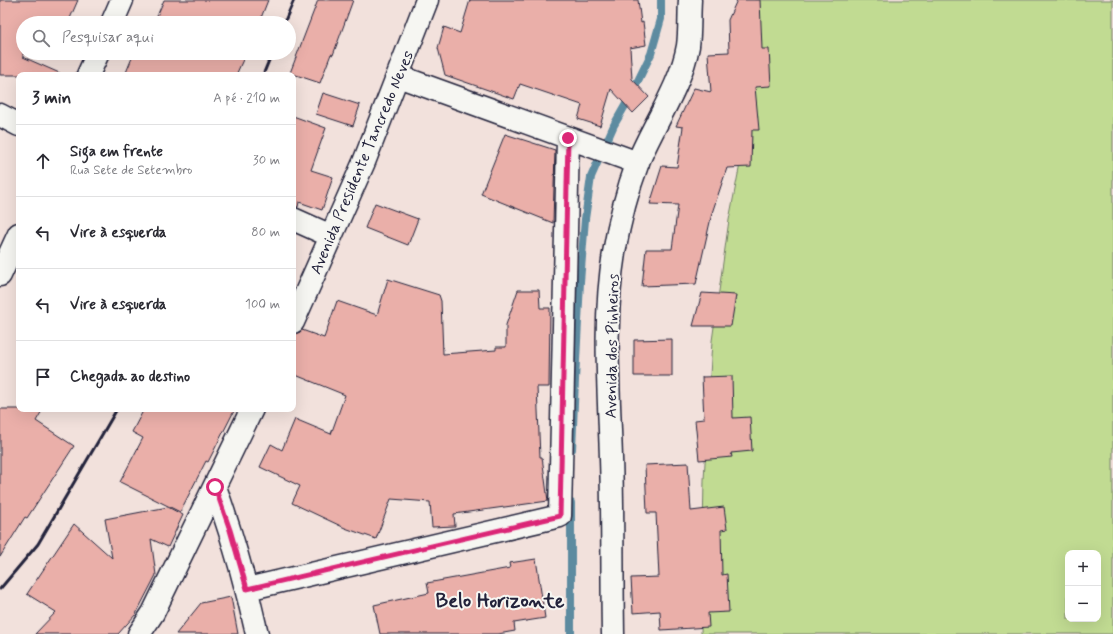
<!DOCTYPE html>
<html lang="pt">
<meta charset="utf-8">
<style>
:root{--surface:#fff;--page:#f2f2f3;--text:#2b2b33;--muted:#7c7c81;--line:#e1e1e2}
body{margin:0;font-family:Mynerve,sans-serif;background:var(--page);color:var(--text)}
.controls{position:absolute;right:12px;bottom:12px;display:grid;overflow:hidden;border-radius:8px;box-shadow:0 4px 16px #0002}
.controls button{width:36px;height:36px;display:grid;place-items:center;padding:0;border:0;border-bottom:1px solid var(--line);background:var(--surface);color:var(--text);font:20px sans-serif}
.stop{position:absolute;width:12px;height:12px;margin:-9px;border:3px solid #db2777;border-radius:50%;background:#fff}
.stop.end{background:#db2777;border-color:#fff;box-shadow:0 1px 4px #0008}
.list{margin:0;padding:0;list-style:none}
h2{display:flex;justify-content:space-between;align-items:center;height:52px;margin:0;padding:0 16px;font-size:17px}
h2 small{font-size:13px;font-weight:400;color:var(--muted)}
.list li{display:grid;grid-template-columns:26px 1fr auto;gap:12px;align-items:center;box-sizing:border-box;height:72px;padding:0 16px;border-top:1px solid var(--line)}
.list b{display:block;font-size:15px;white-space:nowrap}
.list p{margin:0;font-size:13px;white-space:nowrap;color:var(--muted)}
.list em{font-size:13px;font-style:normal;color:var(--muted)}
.icon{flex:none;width:22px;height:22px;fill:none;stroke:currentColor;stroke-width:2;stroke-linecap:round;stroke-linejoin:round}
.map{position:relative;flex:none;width:1113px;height:634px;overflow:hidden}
.search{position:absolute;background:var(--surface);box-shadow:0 4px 16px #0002;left:16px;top:16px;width:280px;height:44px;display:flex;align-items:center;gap:10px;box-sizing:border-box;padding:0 14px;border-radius:22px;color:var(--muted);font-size:15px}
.panel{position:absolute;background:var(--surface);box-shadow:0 4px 16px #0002;left:16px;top:72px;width:280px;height:340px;border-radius:8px}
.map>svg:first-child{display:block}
</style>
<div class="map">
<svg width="1113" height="634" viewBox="0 0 1113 634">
<rect width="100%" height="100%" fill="#f2e1dc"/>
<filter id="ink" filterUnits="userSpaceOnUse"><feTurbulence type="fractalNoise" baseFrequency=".025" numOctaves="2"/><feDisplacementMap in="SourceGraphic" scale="8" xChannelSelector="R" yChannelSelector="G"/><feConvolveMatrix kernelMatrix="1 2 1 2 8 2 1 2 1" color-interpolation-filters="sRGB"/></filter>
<g filter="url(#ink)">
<path fill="#c1db92" stroke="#727e66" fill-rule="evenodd" d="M755,0H1113V634H701L704,480L712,341L729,220L751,108ZM1068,553H1098V619H1068Z"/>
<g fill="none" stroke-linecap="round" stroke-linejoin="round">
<path stroke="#5d8ba0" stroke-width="8" d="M572,449L575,380L580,282L585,219L591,177L614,125L630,97L651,54L661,19V0
M571,503V634"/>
</g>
<path fill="#eaafa9" stroke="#22223b" d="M0,0H78L68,23H23V57L64,75H0Z
M164,0H268L259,23H154Z
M318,0H353L333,55L331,54L320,83L290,73Z
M470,0H638L641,23L643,22L646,45L630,48L632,79L649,97L633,113L611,89L600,126L578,119L582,105L520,84L514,99L445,75L438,48L444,27L460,33Z
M737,0H760L762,49H769L771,86L755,87L759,130H752L751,167L727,168L712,213L696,284L642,286L646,249H672L678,205L650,204L662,166L677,167L683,127L676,126L694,88L711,92L708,53L729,52L728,20Z
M134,53H246L236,75H125Z
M323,93L360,105L353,126L316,114Z
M293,116L326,128L311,170L333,177L322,210L299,202L298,207H293Z
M505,134L555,150L553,223L481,194Z
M375,203L418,219L408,245L365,228Z
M388,279L439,295L441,301L443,354L496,350V347H506V325L518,290H539L540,308H550L549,387H537L540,457H542L548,501L454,514L455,526L432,527L430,502L391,499L376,539L345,528L292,503L300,486L260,467L271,444L282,450L295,419L331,434L345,395L293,374V334L300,332L302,330L324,338L337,301L377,315Z
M702,293L736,295L731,326H693Z
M672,339V376H634V340Z
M732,376L733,418L750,417L752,451L731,453L732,457L699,460L695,420L704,419L702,377Z
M0,409H43L36,421L74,446L27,518L25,517L0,557Z
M144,409H235L208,462L206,461L180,512L120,482L143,438L132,432Z
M688,463L691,511L724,507L727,529L721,530L722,575L727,574L729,612L708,613L709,627L661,630L660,611L633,613L631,578L659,577L656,513H647L645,465Z
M168,507L183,515L168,547L151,539L156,575L136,614L118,634H35L56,612L27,594L74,524L112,558L105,519Z
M536,559L545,618L514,623L515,631L498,634H380L374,605L429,593L427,583L510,568L509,563Z
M231,597L238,634H176L201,603Z"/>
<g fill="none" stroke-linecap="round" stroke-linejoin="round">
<defs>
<path id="minor" d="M112,23L122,0
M88,75L98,53
M398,76L638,163
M0,115L19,125
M293,219L331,236
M0,275L19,234
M293,322L364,162L427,0
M215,487C232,535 246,584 257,634
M247,589L560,516L568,138
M139,634L153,613L252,409
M613,634C612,575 613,517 611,458C609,391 603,320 614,253C619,223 627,191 638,162C653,125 681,86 688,46C690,31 689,15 690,0"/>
</defs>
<use href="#minor" stroke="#22223b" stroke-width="25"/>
<use href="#minor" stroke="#f6f6f2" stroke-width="22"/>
<path stroke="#22223b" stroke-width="3" d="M284,23L294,0
M263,75L272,53
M0,589L38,544L117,409"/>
</g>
</g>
<g fill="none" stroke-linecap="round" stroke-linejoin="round" filter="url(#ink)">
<path stroke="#db2777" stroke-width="5" d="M215,487L230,530L247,589L560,516L568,138"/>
</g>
<g text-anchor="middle" stroke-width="4" stroke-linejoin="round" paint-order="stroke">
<g font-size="16" fill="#22223b" stroke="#f6f6f2">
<text transform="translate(361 162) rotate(-67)" y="6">Avenida Presidente Tancredo Neves</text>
<text transform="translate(611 346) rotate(-89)" y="6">Avenida dos Pinheiros</text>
</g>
<g font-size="20" font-weight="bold" fill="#22223b" stroke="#f6f6f2">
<text x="500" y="607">Belo Horizonte</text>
</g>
</g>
</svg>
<div class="controls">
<button>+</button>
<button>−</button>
</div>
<div class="stop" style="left:215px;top:487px"></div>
<div class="stop end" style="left:568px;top:138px"></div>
<div class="search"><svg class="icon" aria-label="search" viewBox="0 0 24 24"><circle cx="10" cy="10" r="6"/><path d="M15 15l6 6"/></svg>Pesquisar aqui</div>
<section class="panel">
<h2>3 min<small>A pé · 210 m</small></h2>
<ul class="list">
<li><svg class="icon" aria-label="ahead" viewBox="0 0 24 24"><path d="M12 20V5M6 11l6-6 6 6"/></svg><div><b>Siga em frente</b><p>Rua Sete de Setembro</p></div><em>30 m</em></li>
<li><svg class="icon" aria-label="left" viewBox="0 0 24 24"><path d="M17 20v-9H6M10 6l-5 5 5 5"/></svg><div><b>Vire à esquerda</b></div><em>80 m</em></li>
<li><svg class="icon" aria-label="left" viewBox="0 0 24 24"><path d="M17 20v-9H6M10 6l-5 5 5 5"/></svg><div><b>Vire à esquerda</b></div><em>100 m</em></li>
<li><svg class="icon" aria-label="arrive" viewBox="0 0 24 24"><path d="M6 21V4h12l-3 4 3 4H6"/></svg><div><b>Chegada ao destino</b></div></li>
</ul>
</section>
</div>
